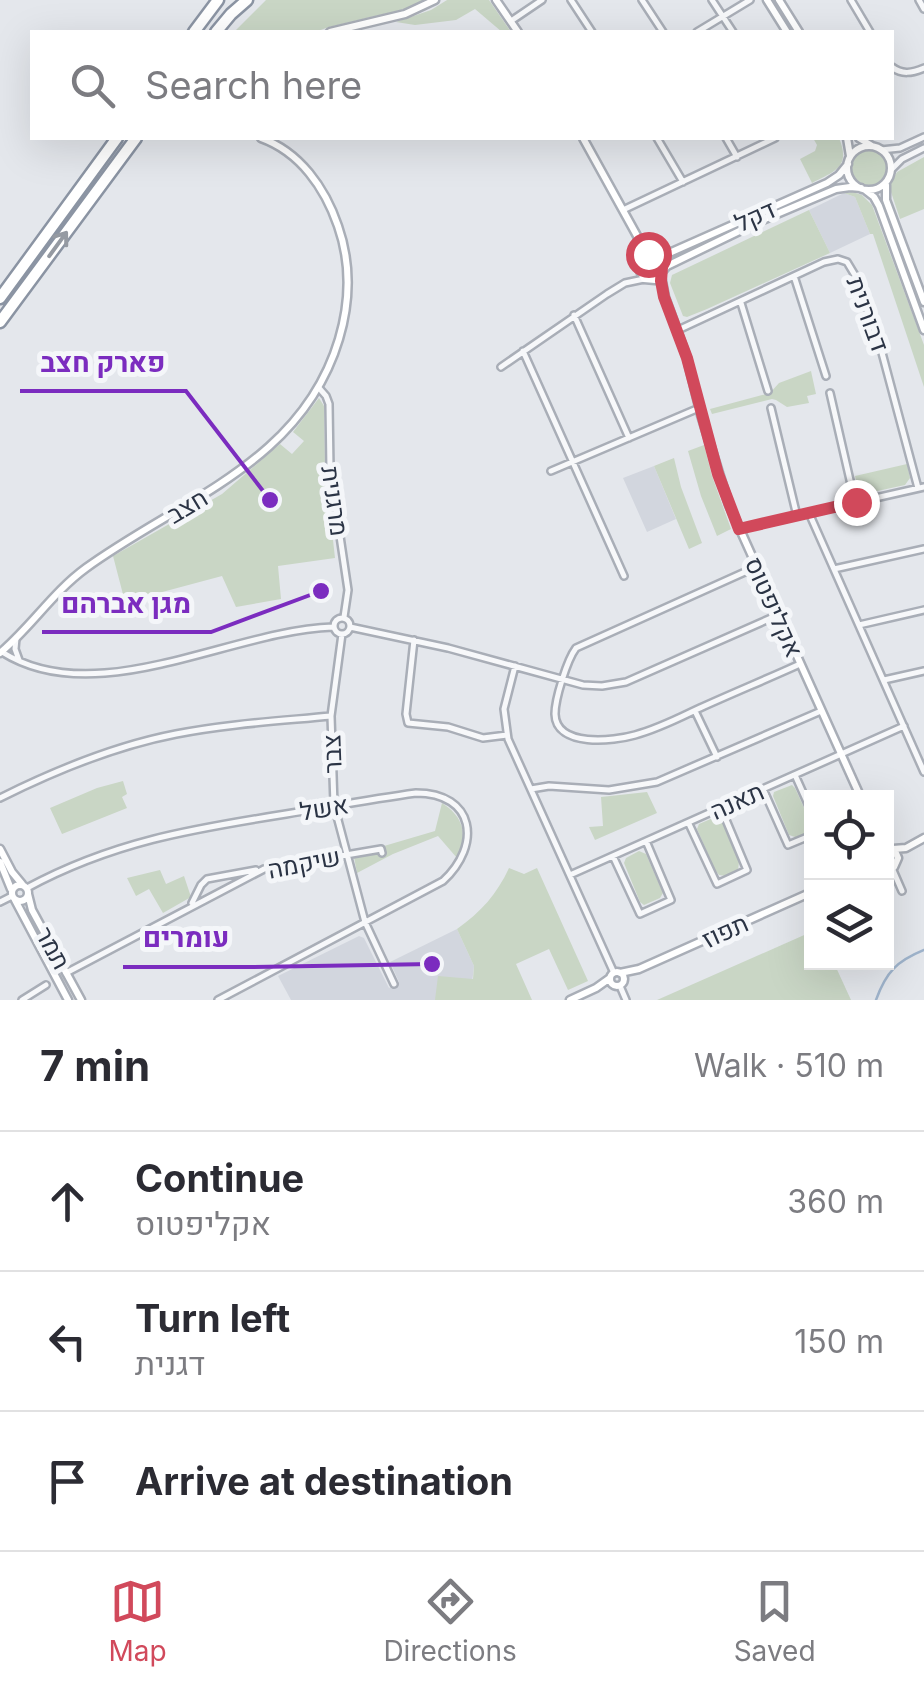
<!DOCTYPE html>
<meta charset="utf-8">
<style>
:root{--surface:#fff;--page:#f7f7f7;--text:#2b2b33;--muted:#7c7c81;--line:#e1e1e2;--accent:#d1495b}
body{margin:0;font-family:Inter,Heebo,sans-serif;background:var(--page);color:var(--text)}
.controls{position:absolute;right:30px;bottom:30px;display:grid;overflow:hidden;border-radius:0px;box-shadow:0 10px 40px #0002}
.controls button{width:90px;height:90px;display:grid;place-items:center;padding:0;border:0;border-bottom:2px solid var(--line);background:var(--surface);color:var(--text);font:50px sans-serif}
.stop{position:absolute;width:30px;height:30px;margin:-22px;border:8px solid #d1495b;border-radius:50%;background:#fff}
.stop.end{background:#d1495b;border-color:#fff;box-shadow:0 2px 10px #0008}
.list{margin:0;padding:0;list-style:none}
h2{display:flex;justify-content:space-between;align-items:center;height:130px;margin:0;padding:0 40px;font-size:42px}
h2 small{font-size:32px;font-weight:400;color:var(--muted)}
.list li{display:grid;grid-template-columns:65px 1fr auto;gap:30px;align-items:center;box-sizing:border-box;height:140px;padding:0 40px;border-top:2px solid var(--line)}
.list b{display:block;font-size:38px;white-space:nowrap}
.list p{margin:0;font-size:32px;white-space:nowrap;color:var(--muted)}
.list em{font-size:32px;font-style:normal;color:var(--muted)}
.icon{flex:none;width:55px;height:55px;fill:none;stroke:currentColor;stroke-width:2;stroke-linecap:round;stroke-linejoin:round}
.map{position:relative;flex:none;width:924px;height:1000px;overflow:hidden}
.search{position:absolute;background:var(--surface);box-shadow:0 10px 40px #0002;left:30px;right:30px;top:30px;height:110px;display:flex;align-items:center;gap:25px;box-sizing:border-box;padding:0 35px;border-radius:0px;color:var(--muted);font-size:38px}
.sheet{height:550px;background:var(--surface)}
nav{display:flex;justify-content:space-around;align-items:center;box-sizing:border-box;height:140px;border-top:2px solid var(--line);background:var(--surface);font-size:28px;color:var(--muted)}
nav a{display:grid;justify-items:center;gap:5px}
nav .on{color:var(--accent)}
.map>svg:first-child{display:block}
</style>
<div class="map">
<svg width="924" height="1000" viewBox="0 0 924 1000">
<rect width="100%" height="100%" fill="#e4e7ec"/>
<path fill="#d2d6de" d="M844,193L855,197L870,234L830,253L809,210Z
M654,466L676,519L647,532L623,478Z
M457,929L474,966L470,1000H291L278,976L359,936L364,938L389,988L399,982L390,962Z"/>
<path fill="#c9d6c5" d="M266,0H426L409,8L329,27L315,32H234Z
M447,0H489L511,32H502L475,9L456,20L415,25L396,22L431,10Z
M813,138H839C851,167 835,171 812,183L800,159L815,151L817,145Z
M849 168a20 20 0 1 1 40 0a20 20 0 1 1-40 0Z
M924,157V209L900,219L889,186L897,172Z
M852,192L862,195L872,205L924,345V387L873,234H870L855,197L844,193Z
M809,210L830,253L707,309L687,317L683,316L670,283L672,275Z
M811,371L816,394L807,396L809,403L787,407L776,400L772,399L712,414L710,409L770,393L779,383Z
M319,398L324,406L325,467L335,558L278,566L281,599L236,607L222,576L125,602L113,556L222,494L280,444L292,454L304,441L293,432Z
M704,445L712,476L731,529L717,536L701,496L688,451Z
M674,458L681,487L702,543L689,549L654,466Z
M907,464L910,478L905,485L859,495L855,476Z
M123,781L127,794L122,797L127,808L62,834L50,808L97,788Z
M792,785L795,788L811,823V831L798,838L789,835L773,796L774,792Z
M647,792L657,813L595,840L589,827L603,826L601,797Z
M442,803C464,817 468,835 457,858L438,836L393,854L357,873L354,857L385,851L384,846L435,831Z
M713,818L722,822L739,862L738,870L726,876L719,875L715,870L697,829L699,824Z
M639,851L646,854L663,893L660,898L644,905L640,902L624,863L626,858Z
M509,868L524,874L537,868L588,981L568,990L549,949L516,964L532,1000H435L438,976L473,979L474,966L457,929C481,912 497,894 509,868Z
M160,870L166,884L184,876L191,897L163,913L149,889L136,896L127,878Z
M811,932L812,962L834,963L851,1000H657Z"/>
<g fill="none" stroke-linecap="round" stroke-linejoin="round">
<path stroke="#9fb4cc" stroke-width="2.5" d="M876,1000C886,972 897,961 924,950"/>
<defs>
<path id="street" d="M571,0L592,32
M642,0L663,32
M712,0L733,32
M851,0L870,32
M919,0L924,9
M511,21L542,0
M697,32L750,0
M892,67C902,75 912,73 924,68
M657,138L683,182
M726,138L737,157
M881,150L900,148L924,137
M891,170L902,159L924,148
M623,210L775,138
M794,276L826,376
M741,303L768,391
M574,315L629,438
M678,330L824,262L838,259L847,262L856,277L881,349L918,488
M523,351L624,576
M501,367L607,294L625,283L644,279
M319,388L326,396L329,404L330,469L348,590L344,617
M830,393L855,502
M771,408L797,516
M551,471L699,408
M809,513L924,772
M739,529L924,487
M756,567L576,648C567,660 555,699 555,714C556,748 614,741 635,735C658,729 679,718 700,708C733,693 767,679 800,664
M834,569L924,549
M334 626a8 8 0 1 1 16 0a8 8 0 1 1-16 0Z
M859,625L924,610
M350,627L448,648L583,685L602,686L626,682L778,615
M342,634L331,716L334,805L365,922L394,984
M16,638L15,649L19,660
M414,640L406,714L408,723L448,727L483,738L507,735
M2,652C97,712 231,630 333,627
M515,666L504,709L508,739L614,973
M884,680L924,671
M695,711L717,757
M795,775L812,813
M531,789L549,786L609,790L657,782L821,711
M763,789L788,845L812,835
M0,798C56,770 114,746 176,734C227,724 279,721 331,716
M689,824L717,884L747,870L721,808
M613,856L640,914L671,900L646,841
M892,868L902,891
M570,875L904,726
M27,888C112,842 191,829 286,814C329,807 372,799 416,793C475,793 482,845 443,881L218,1000
M0,902L12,896
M192,903L201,885L207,879L256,870
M66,973L264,869L381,849L382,853
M620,986L626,1000
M22,1000L46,985"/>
<path id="secondary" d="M496,0L518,32
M767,0L787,32
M779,0L799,32
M330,32L405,14L435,0
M583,138L641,243L653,257
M847,138L850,156
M859,138L872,146
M847 168a22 22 0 1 1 44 0a22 22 0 1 1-44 0Z
M886,185V200L924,302
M865,190L874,197L879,206L924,330
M658,258L827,183L839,175L848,164
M663,269L659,261L651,257L642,261L639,269L644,279L655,280L667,266L758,222L836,189L850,187L861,188
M661,276L665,297L687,358L701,415L729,505L861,798
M0,653C31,627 53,592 86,568C181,499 302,463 339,339C350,302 351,263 338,226C325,188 300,152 261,138
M886,848L895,851L898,858L894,867L886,868
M0,849L12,872L22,884
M893,849L906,848L924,838
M0,862L11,889
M12 893a8 8 0 1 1 16 0a8 8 0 1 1-16 0Z
M28,894L32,910L81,1000
M15,900L68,1000
M610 979a7 7 0 1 1 14 0a7 7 0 1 1-14 0Z
M620,973L639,969L812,892
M570,1000L596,988L610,978"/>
<path id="highway" d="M194,32L218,0
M216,32L231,14L247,0
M0,298L117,138
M0,322L136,138"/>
</defs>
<use href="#street" stroke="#a9aeb7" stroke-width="10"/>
<use href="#secondary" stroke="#a9aeb7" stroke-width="11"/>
<use href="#highway" stroke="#8b94a3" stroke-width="15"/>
<use href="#street" stroke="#f7f8fa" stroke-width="5"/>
<use href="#secondary" stroke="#fff" stroke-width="6"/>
<use href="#highway" stroke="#fff" stroke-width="10"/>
</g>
<defs><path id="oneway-shaft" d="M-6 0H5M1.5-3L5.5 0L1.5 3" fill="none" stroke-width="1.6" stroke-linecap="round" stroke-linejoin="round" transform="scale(2.5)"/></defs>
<use stroke="#959aa2" href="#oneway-shaft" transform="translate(58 244) rotate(-54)"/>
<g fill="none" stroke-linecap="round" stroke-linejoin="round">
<path stroke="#d1495b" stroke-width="12" d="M648,254L659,261L662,267L661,281L664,297L687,358L718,474L739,529L856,502"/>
</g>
<g text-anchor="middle" stroke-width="10" stroke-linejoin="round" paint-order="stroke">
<g font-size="25" fill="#2b3445" stroke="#f4f6f9">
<text transform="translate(755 216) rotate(-24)" y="9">דקל</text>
<text transform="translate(868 314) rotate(70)" y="9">דבורנית</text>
<text transform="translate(335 501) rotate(82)" y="9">מרגנית</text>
<text transform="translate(187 506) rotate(-31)" y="9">חצב</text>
<text transform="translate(774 607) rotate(66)" y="9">אקליפטוס</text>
<text transform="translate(332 754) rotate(-92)" y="9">צבר</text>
<text transform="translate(737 801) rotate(-24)" y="9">תאנה</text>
<text transform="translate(324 808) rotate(-9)" y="9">אשל</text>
<text transform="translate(304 863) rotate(-11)" y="9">שיקמה</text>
<text transform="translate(725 931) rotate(-24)" y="9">תפוז</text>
<text transform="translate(53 948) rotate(61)" y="9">תמר</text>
</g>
</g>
<path fill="none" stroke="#7b2cbf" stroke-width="4" d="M270 500L186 391H20M321 591L211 632H42M432 964L249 967H123"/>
<g fill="#7b2cbf" stroke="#f4f6f9" stroke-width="4">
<circle cx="270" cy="500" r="10"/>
<circle cx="321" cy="591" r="10"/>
<circle cx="432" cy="964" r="10"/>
</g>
<g font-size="28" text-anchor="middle" font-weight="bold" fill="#7b2cbf" stroke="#f4f6f9" stroke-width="10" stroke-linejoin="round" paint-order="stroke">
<text x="103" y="372">פארק חצב</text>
<text x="126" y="613">מגן אברהם</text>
<text x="186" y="947">עומרים</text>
</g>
</svg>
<div class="controls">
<button><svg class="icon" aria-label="locate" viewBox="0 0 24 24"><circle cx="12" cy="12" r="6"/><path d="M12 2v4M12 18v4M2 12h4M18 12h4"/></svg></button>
<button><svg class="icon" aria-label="layers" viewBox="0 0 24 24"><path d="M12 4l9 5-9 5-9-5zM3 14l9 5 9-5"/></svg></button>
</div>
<div class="stop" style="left:648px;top:254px"></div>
<div class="stop end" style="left:856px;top:502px"></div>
<div class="search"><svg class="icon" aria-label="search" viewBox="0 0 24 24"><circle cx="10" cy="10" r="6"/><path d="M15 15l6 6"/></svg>Search here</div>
</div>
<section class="sheet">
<h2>7 min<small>Walk · 510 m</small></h2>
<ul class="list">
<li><svg class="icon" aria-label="ahead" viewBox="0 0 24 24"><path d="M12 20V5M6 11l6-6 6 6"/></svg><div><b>Continue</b><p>אקליפטוס</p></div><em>360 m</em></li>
<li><svg class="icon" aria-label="left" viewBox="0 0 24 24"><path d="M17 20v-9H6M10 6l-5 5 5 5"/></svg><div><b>Turn left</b><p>דגנית</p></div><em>150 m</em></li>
<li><svg class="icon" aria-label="arrive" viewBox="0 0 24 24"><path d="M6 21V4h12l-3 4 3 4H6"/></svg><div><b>Arrive at destination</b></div></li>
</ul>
</section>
<nav>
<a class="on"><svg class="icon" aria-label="map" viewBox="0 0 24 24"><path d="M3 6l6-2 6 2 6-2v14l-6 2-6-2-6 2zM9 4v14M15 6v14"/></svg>Map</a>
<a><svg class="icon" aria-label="directions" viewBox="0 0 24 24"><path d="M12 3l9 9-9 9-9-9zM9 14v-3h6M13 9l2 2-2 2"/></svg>Directions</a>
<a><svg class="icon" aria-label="saved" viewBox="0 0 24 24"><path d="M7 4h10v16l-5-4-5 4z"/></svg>Saved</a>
</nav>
